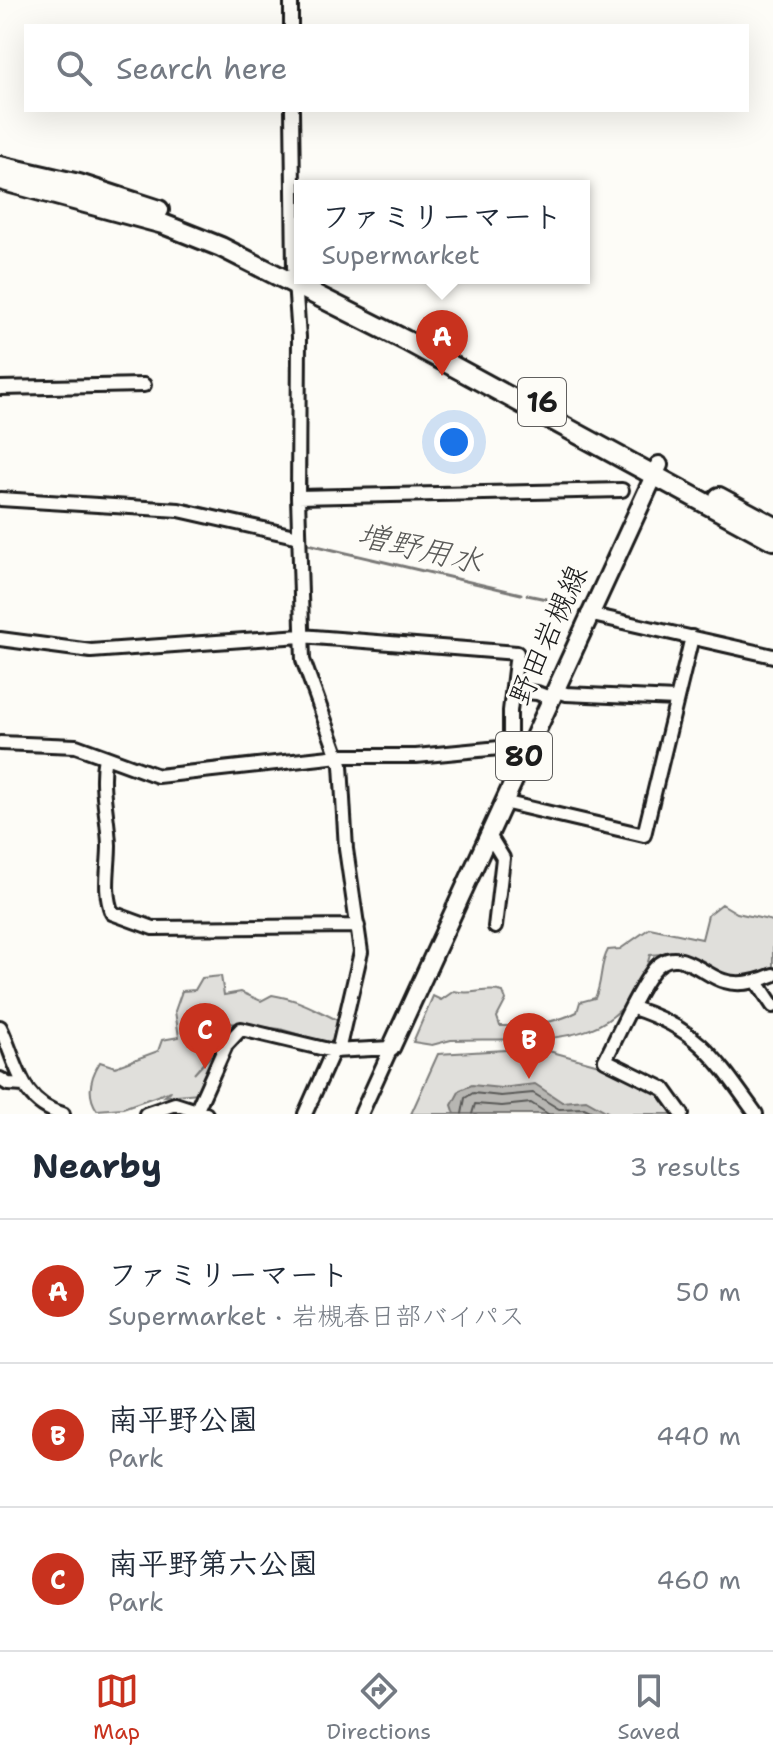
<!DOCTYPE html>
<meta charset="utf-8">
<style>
:root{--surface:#fff;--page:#f6f6f7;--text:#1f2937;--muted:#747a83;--line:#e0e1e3;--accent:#c8321e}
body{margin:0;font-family:"Shantell Sans","Klee One",sans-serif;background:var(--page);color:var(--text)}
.you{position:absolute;left:454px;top:442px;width:28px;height:28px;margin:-20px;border:6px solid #fff;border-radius:50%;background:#1a73e8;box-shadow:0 0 0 12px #1a73e833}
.badge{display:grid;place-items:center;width:52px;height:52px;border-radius:50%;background:var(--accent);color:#fff;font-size:26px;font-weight:700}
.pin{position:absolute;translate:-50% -66px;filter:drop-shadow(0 2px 4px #0008)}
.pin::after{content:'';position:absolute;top:42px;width:28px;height:24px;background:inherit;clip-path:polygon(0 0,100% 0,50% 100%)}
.popup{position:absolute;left:294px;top:180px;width:296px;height:104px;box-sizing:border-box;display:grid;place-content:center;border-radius:0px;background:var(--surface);filter:drop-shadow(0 2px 6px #0005);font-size:26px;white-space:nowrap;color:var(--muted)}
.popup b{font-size:30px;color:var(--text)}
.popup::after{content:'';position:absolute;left:50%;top:100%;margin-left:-16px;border:16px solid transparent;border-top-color:var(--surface)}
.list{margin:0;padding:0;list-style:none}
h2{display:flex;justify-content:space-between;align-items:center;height:104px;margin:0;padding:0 32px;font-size:34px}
h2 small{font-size:26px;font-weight:400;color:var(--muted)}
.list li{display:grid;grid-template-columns:52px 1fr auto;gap:24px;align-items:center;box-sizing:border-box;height:144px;padding:0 32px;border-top:2px solid var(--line)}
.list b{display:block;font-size:30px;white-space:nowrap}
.list p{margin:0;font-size:26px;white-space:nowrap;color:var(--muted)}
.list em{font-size:26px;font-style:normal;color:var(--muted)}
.icon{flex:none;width:44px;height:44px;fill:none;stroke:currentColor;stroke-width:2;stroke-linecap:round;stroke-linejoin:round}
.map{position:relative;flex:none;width:773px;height:1114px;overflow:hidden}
.search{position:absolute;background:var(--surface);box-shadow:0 8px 32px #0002;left:24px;right:24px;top:24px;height:88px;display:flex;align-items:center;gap:20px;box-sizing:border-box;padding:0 28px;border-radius:0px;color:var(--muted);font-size:30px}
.sheet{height:536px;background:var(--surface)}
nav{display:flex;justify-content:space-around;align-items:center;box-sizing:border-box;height:112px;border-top:2px solid var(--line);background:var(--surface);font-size:22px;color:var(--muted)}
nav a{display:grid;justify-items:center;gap:4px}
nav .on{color:var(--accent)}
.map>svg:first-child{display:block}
</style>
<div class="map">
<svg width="773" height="1114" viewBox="0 0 773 1114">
<rect width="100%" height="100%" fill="#fdfcf7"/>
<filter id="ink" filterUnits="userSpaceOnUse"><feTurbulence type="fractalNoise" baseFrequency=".0125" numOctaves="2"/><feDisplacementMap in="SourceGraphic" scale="16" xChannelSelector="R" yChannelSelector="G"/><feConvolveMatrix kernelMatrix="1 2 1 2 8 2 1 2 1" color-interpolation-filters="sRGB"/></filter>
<g filter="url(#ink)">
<path fill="#e0dfdb" stroke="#7e7e7c" stroke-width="2" d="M722,904L737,913L773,921V968C757,976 733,982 717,972C711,968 708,962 701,960C685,954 667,953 650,955C624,1058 532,1036 451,1040L432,1045L413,1042L433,996L441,1000L454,991C472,996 484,987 503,992L506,1000L497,1017L500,1026C526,1026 554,1024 577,1012L580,1002L595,998C603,981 599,966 608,950L620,949L650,928L702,939L708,915Z
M221,976L224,995L241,992L261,1001L272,995C298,999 315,1009 339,1021L336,1039L328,1043L280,1029L230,1023L225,1038L194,1074L221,1045L199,1093L165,1096L171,1091L123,1108L97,1110C86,1094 90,1078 100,1062L115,1067L158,1051L162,1040L179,1037L175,1011L182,991L195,990L202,978Z
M538,1048L599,1065L662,1094L677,1114H411L438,1054Z"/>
<path fill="#b7b6b2" stroke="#797876" stroke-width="2" d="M535,1084L562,1102L586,1100L611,1114H455L452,1105L460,1090L472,1085L501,1088Z"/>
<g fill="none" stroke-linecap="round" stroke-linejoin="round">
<path stroke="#5a5a58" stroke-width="2" d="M462,1114L465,1098L473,1093L501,1096L533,1093L559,1109L584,1108L597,1114
M472,1114L475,1104L502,1106L531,1103L548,1114"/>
<path stroke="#797876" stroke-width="3" d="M298,110L299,159
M299,166L300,212
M303,296V317
M305,384L306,485
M0,506L140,514
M150,514L194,519
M308,544L521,594
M527,595L575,605
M630,618L651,622
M660,624L695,632
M734,641L773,650"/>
<defs>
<path id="minor" d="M291,0V26
M292,110L294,269
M295,282L299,337L298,497L303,660L341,765L346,849L361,952L338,1051
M0,388L144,385
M298,497L622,490
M0,499L179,510L299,537
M588,614L773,656
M0,639L91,651L301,636L517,653L510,711V747L416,756H339L158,776L76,746L0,743
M554,690L566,694L676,699
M513,691L537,693L550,698
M105,757C99,786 108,815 109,845C109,869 103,891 112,913L153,928L358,926
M503,802L644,835L692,637
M489,835L503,858L495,927
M757,982L773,1006
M633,1008C699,1029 717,1060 756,1114
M0,1027C17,1061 19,1103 63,1114
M0,1079L8,1084L24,1085
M146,1114L175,1104L206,1114
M195,1114L226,1045L241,1029L333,1051L391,1048L361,1114
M305,1114L333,1051
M682,1114L664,1089L605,1060C620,1032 633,998 652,972C675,940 703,976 724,981C740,986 759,981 773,975"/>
<path id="major" d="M391,1048L659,465"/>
<path id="highway" d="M0,166L79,184L159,210
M0,180L163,224L221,247L405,340L773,540
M719,497L773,526"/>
</defs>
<use href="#minor" stroke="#1c1c1c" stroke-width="18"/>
<use href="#major" stroke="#1c1c1c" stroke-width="22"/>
<use href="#highway" stroke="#1c1c1c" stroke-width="24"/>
<use href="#minor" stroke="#fdfcf7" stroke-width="12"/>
<use href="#major" stroke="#fdfcf7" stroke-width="16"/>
<use href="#highway" stroke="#fdfcf7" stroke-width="18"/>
</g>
</g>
<g text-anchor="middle" stroke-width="6" stroke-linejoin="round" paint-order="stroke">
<g fill="#fdfcf7" stroke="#605f5e" stroke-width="2">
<rect x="518" y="378" width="48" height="48" rx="6"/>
<rect x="496" y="732" width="56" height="48" rx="6"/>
</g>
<g font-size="28" font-weight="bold" fill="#1c1c1c">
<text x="542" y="412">16</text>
<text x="524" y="766">80</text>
</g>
<g font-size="30" fill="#1c1c1c" stroke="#fdfcf7">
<text transform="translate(548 635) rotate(-66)" y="10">野田岩槻線</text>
</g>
<g font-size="32" font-style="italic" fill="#5a5a58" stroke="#fdfcf7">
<text transform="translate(420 548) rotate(13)" y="11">増野用水</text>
</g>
</g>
</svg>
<div class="you"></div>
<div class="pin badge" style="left:442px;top:376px">A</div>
<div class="popup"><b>ファミリーマート</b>Supermarket</div>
<div class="pin badge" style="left:529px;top:1079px">B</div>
<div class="pin badge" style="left:205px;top:1069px">C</div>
<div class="search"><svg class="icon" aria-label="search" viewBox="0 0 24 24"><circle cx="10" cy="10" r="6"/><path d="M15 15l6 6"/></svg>Search here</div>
</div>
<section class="sheet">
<h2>Nearby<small>3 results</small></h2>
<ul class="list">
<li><span class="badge">A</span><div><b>ファミリーマート</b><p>Supermarket · 岩槻春日部バイパス</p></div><em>50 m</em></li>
<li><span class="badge">B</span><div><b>南平野公園</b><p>Park</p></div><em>440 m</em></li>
<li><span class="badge">C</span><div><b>南平野第六公園</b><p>Park</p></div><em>460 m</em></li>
</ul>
</section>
<nav>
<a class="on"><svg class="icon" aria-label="map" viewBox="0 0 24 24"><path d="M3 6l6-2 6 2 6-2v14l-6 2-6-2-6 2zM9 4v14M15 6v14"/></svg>Map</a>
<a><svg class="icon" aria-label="directions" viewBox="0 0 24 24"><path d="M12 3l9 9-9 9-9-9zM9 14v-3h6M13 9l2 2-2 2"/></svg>Directions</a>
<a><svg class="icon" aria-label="saved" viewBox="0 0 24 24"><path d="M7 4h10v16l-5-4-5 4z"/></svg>Saved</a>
</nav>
